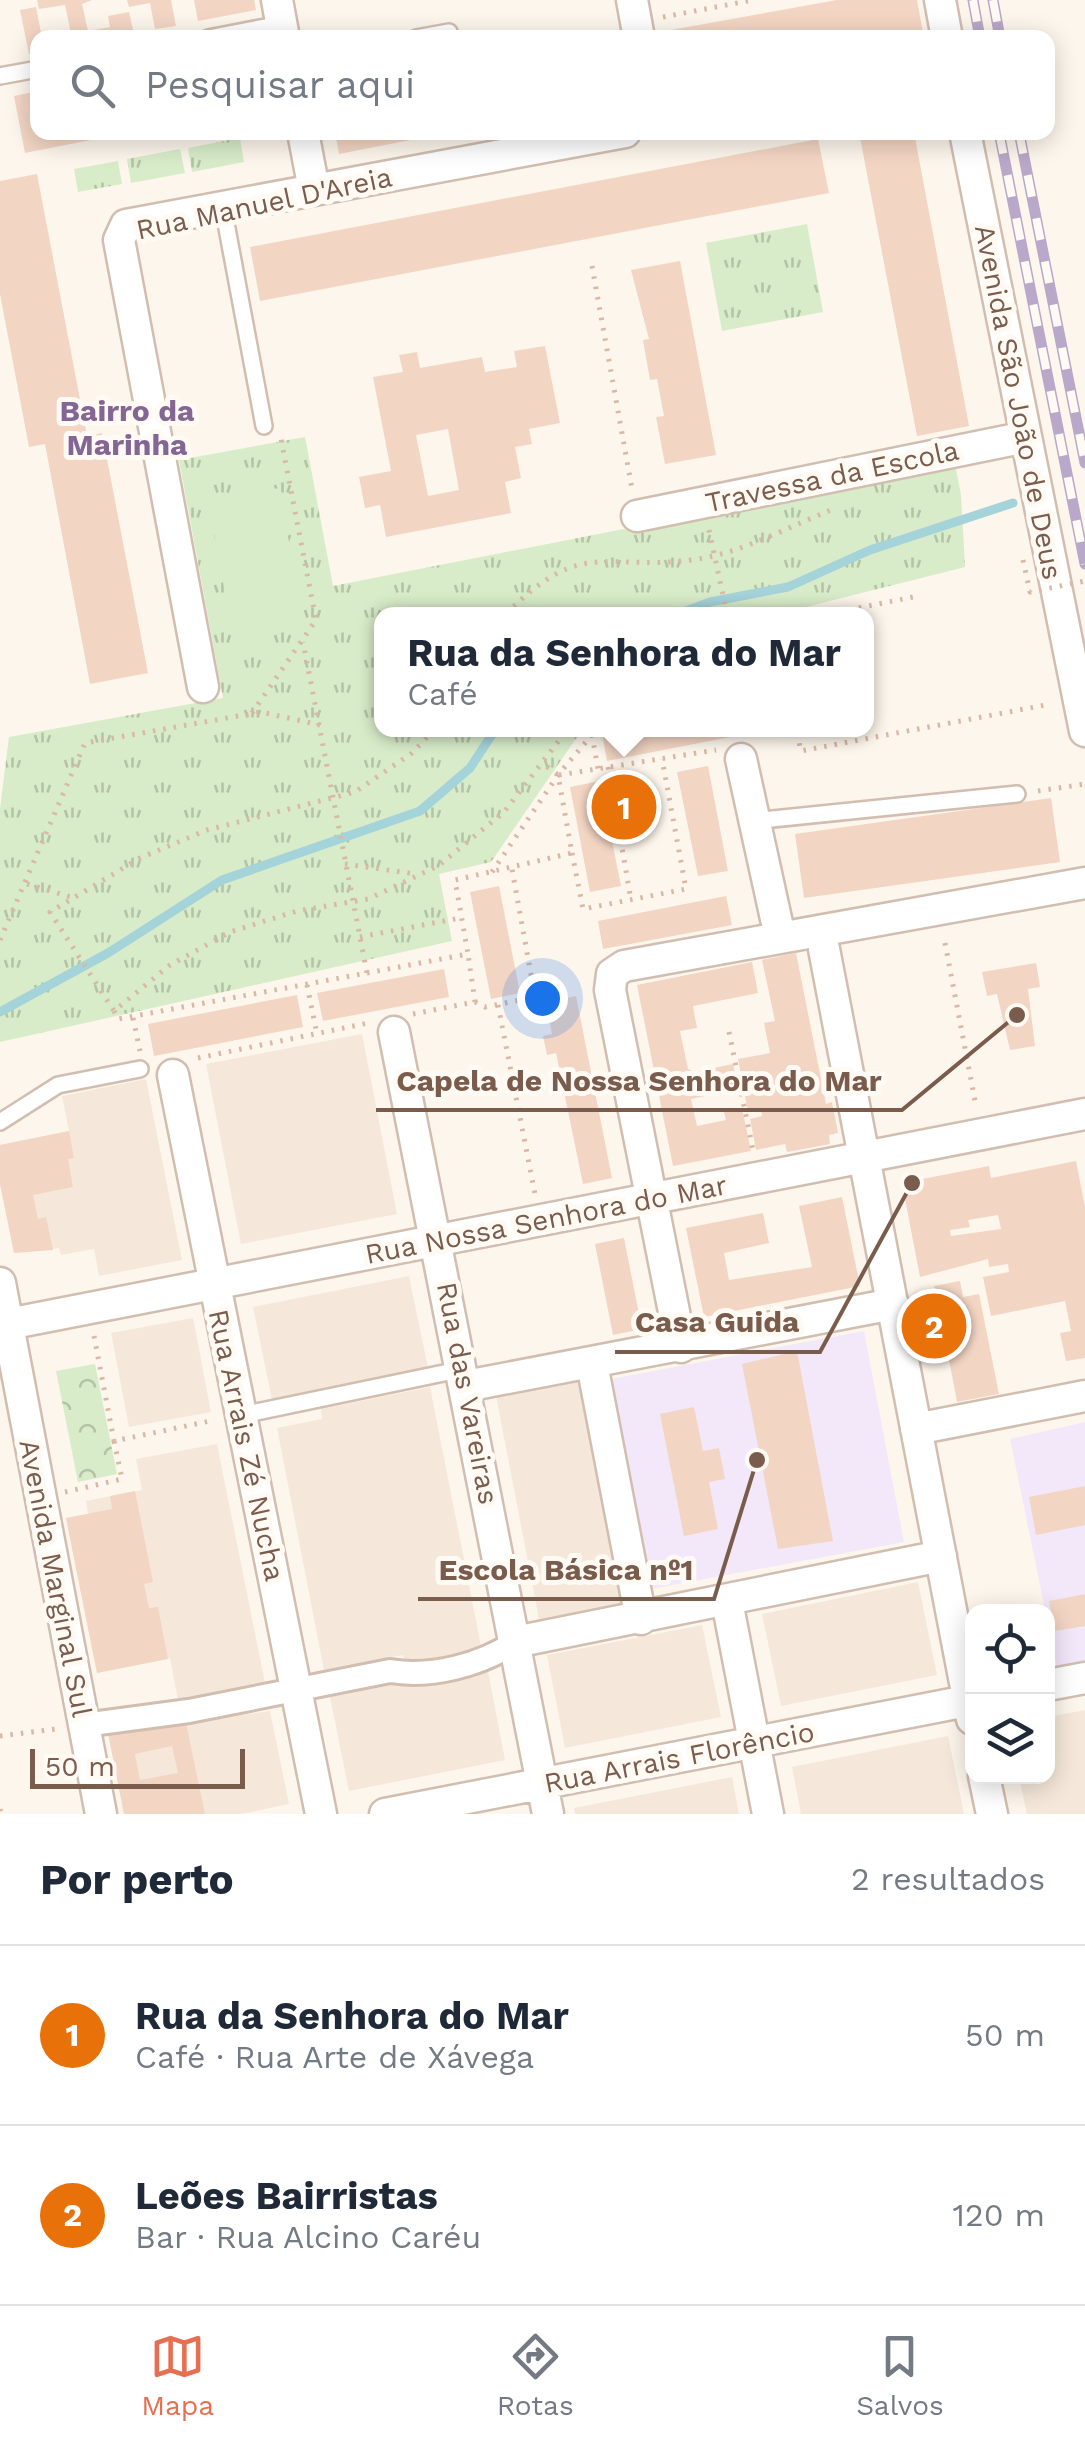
<!DOCTYPE html>
<html lang="pt">
<meta charset="utf-8">
<style>
:root{--surface:#fff;--page:#f2f2f3;--text:#1f2937;--muted:#747a83;--line:#e0e1e3;--accent:#e76f51}
body{margin:0;font-family:"Work Sans",sans-serif;background:var(--page);color:var(--text)}
.controls{position:absolute;right:30px;bottom:30px;display:grid;overflow:hidden;border-radius:20px;box-shadow:0 5px 25px #0003}
.controls button{width:90px;height:90px;display:grid;place-items:center;padding:0;border:0;border-bottom:2px solid var(--line);background:var(--surface);color:var(--text);font:50px sans-serif}
.scale{position:absolute;left:30px;bottom:25px;width:215px;box-sizing:border-box;padding-left:10px;border:5px solid #7a5c4d;border-top:0;font-size:28px;line-height:35px;white-space:nowrap;color:#7a5c4d;-webkit-text-stroke:8px #fffaf3;paint-order:stroke}
.you{position:absolute;left:542px;top:998px;width:35px;height:35px;margin:-25px;border:8px solid #fff;border-radius:50%;background:#1a73e8;box-shadow:0 0 0 15px #1a73e833}
.badge{display:grid;place-items:center;width:65px;height:65px;border-radius:50%;background:var(--accent);color:#fff;font-size:32px;font-weight:700}
.pin{position:absolute;translate:-50% -50%;border:5px solid #fff;box-shadow:0 2px 10px #0006}
.popup{position:absolute;left:374px;top:607px;width:500px;height:130px;box-sizing:border-box;display:grid;place-content:center;border-radius:20px;background:var(--surface);filter:drop-shadow(0 2px 8px #0005);font-size:32px;white-space:nowrap;color:var(--muted)}
.popup b{font-size:38px;color:var(--text)}
.popup::after{content:'';position:absolute;left:50%;top:100%;margin-left:-20px;border:20px solid transparent;border-top-color:var(--surface)}
.list{margin:0;padding:0;list-style:none}
h2{display:flex;justify-content:space-between;align-items:center;height:130px;margin:0;padding:0 40px;font-size:42px}
h2 small{font-size:32px;font-weight:400;color:var(--muted)}
.list li{display:grid;grid-template-columns:65px 1fr auto;gap:30px;align-items:center;box-sizing:border-box;height:180px;padding:0 40px;border-top:2px solid var(--line)}
.list b{display:block;font-size:38px;white-space:nowrap}
.list p{margin:0;font-size:32px;white-space:nowrap;color:var(--muted)}
.list em{font-size:32px;font-style:normal;color:var(--muted)}
.icon{flex:none;width:55px;height:55px;fill:none;stroke:currentColor;stroke-width:2;stroke-linecap:round;stroke-linejoin:round}
.map{position:relative;flex:none;width:1085px;height:1814px;overflow:hidden}
.search{position:absolute;background:var(--surface);box-shadow:0 5px 25px #0003;left:30px;right:30px;top:30px;height:110px;display:flex;align-items:center;gap:25px;box-sizing:border-box;padding:0 35px;border-radius:20px;color:var(--muted);font-size:38px}
.sheet{height:490px;background:var(--surface)}
nav{display:flex;justify-content:space-around;align-items:center;box-sizing:border-box;height:140px;border-top:2px solid var(--line);background:var(--surface);font-size:28px;color:var(--muted)}
nav a{display:grid;justify-items:center;gap:5px}
nav .on{color:var(--accent)}
.map>svg:first-child{display:block}
</style>
<div class="map">
<svg width="1085" height="1814" viewBox="0 0 1085 1814">
<defs>
<pattern id="grass-tufts" width="24" height="20" patternUnits="userSpaceOnUse" patternTransform="scale(2.5)"><rect width="24" height="20" fill="#d8ecc9"/><path d="M3 7l-1-3M5 7V3M7 7l1-3M15 17l-1-3M17 17v-4M19 17l1-3" fill="none" stroke="#b4c2a5"/></pattern>
<pattern id="park-crowns" width="20" height="18" patternUnits="userSpaceOnUse" patternTransform="scale(2.5)"><rect width="20" height="18" fill="#d8ecc9"/><path d="M2 6a3 3 0 1 1 6 0M12 15a3 3 0 1 1 6 0" fill="none" stroke="#b4c2a5"/></pattern>
</defs>
<rect width="100%" height="100%" fill="#fdf6ec"/>
<path fill="#f5e8da" d="M362,1034L397,1214L241,1244L206,1064Z
M146,1079L182,1260L99,1276L94,1249L61,1255L59,1248L14,1253L0,1184V1145L69,1131L62,1096Z
M409,1276L428,1368L272,1400L253,1307Z
M193,1318L211,1412L129,1427L111,1333Z
M579,1380L621,1604L539,1619L496,1396Z
M430,1387L482,1651L406,1666L403,1655L324,1670L277,1428L322,1419L321,1409Z
M217,1444L265,1683L178,1700L170,1658L97,1673L66,1518L88,1514L86,1501L142,1490L136,1459Z
M918,1582L937,1675L781,1706L762,1614Z
M702,1625L721,1717L565,1748L547,1655Z
M487,1666L505,1760L349,1791L330,1697Z
M1085,1710V1814H1027L1019,1777L1048,1776V1717Z
M270,1711L289,1804L241,1814H124L108,1733Z
M948,1736L964,1814H801L792,1767Z
M732,1777L739,1814H575L574,1808Z"/>
<path fill="#f3e8fa" d="M864,1331L904,1542L651,1589L611,1379Z
M1085,1422V1665L1057,1668L1010,1439Z"/>
<path fill="url(#grass-tufts)" d="M240,138L244,162L192,172L188,148Z
M180,149L185,173L131,183L127,159Z
M118,161L122,184L78,192L74,169Z
M807,224L823,312L722,331L706,243Z
M305,437L333,586L955,464L961,495L965,567L778,614H382V730H582L491,862L439,874L452,941L0,1042V809L9,737L223,698L179,460Z"/>
<path fill="url(#park-crowns)" d="M95,1364L117,1474L78,1482L56,1371Z"/>
<path fill="#d8ecc9" d="M279,488L304,623L233,636L208,501Z"/>
<g fill="none" stroke-linecap="round" stroke-linejoin="round">
<path stroke="#a5d3da" stroke-width="9" d="M678,614L710,602L788,587L870,550L1013,503
M0,1012L108,953L222,880L420,811L470,768L495,730"/>
</g>
<path fill="#f3d5c3" fill-rule="evenodd" d="M37,0H92L82,4L88,31L110,27L108,16L129,12L134,34L72,38L65,5L39,9Z
M127,0H171L176,26L155,29L150,3L129,7Z
M194,0H254L256,10L198,21Z
M837,0H917L924,38H666L665,31Z
M36,7L42,38H38V53L29,54L20,10Z
M38,91V132L121,134L25,153L14,96Z
M335,132H441V134L339,154Z
M859,132H914L969,426L917,436Z
M818,139L829,193L260,301L250,247Z
M37,174L87,436L102,433L148,673L90,684L45,444L29,447L0,294V181Z
M680,261L716,455L665,464L656,417L664,416L657,379L650,380L643,340L649,339L631,270Z
M545,346L560,423L529,429L532,444L515,447L521,478L505,482L511,513L386,537L380,505L365,508L359,477L391,471L373,377L403,372L399,355L417,352L420,368L482,357L485,372L517,367L514,351ZM448,429L459,490L428,496L416,435Z
M619,730H734L735,736L607,761L602,733Z
M708,766L728,871L698,876L677,772Z
M600,781L621,886L590,892L570,787Z
M1051,798L1060,862L804,898L795,834Z
M499,886L520,993L491,999L470,892Z
M726,896L732,925L603,949L598,921Z
M796,953L826,1104L832,1102L838,1133L829,1135L830,1144L787,1152L785,1144L756,1150L750,1119L762,1116L761,1109L748,1112L738,1059L770,1053L764,1023L775,1021L762,960Z
M752,962L758,993L693,1006L697,1028L680,1031L688,1069L694,1072L733,1064L738,1089L691,1099L697,1126L726,1120L724,1112L742,1108L751,1151L673,1166L637,985Z
M1036,963L1040,987L1028,989L1035,1046L1010,1050L997,994L987,996L982,972Z
M444,969L449,997L323,1021L317,993Z
M297,995L303,1027L154,1056L148,1024Z
M576,996L612,1178L583,1184L556,1053L547,1055L543,1036L552,1034L546,1002Z
M69,1131L74,1158L68,1159L73,1187L33,1195L38,1219L46,1217L53,1250L14,1253L0,1184V1145Z
M1076,1161L1085,1207V1358L1066,1361L1060,1333L1071,1331L1065,1301L991,1316L983,1277L1009,1272L1008,1264L989,1267L988,1259L920,1277L902,1183L989,1166L991,1178ZM998,1215L1001,1229L951,1236L950,1230L970,1227L968,1220Z
M842,1197L860,1286L704,1317L686,1228L763,1213L769,1243L724,1253L729,1280L812,1267L799,1206Z
M624,1238L642,1329L613,1335L595,1244Z
M960,1281L963,1297L979,1294L999,1394L957,1402L946,1344L934,1346L926,1307L938,1304L934,1286Z
M797,1351L833,1541L778,1549L742,1364Z
M694,1407L703,1451L719,1448L725,1479L709,1482L718,1529L684,1536L660,1414Z
M1085,1486V1525L1036,1535L1029,1497Z
M135,1491L153,1582L144,1584L149,1608L158,1607L168,1659L97,1673L66,1518L112,1509L110,1496Z
M1085,1594V1626L1055,1631L1049,1601Z
M185,1718L205,1814H124L108,1733ZM172,1746L178,1773L140,1780L135,1754Z"/>
<g fill="none" stroke-linecap="round" stroke-linejoin="round">
<defs>
<path id="service" d="M208,38L281,24
M416,38L449,32
M0,76L38,69
M223,207L264,426
M753,821L1017,794
M0,1122L58,1085L140,1069
M242,1415L463,1369"/>
<path id="pedestrian" d="M84,1725L189,1711L390,1671C431,1678 481,1665 515,1642"/>
<path id="minor" d="M277,0L284,38
M632,0L639,38
M940,0L947,38
M303,132L314,190
M965,132L1085,731
M637,516L1026,437
M203,687L119,240L126,225L625,132
M741,759L780,937
M824,949L972,1719
M394,1032L548,1814
M173,1075L321,1814
M0,1283L101,1814
M8,1324L1085,1114
M681,1347L610,990L612,974L624,966L1085,883
M592,1364L641,1619
M466,1386L893,1304
M916,1429L1085,1396
M727,1601L768,1814
M515,1642L941,1556
M1048,1685L1085,1678
M984,1776L992,1814
M385,1814L972,1700"/>
</defs>
<use href="#service" stroke="#d1beb0" stroke-width="20"/>
<use href="#pedestrian" stroke="#d1beb0" stroke-width="28"/>
<use href="#minor" stroke="#d1beb0" stroke-width="35"/>
<path stroke="#d9b8a5" stroke-width="5" stroke-dasharray="2.5 8" stroke-linecap="butt" d="M663,17L753,0
M592,266L632,489
M709,530L727,614
M506,614C584,535 606,573 698,559C744,552 792,525 836,508
M828,614L913,597
M252,713L316,620L281,439
M434,730L412,753L355,792L207,830L140,858L50,912L114,1011L170,965L230,932L297,911L368,899L438,866L504,812L567,730
M797,733L801,751L1051,704
M592,735L598,769
M608,767L631,900
M559,775L716,750
M1038,791L1085,784
M572,853L583,909L686,889L662,759
M345,864L416,874
M492,872L558,775L596,730
M27,884L71,897
M360,937L460,918
M0,940L85,743L261,712L320,725
M945,943L976,1106
M367,973L468,954L455,880L572,853L558,775L542,763
M307,985L317,1034
M475,1002L485,1007L535,997L512,869
M498,1005L535,1194
M114,1011L118,1019L367,973L303,642
M413,1014L475,1002L468,954
M133,1018L140,1051
M729,1032L753,1150
M198,1058L368,1023
M94,1336L114,1441L215,1420
M65,1492L122,1479L114,1441
M0,1736L56,1729
M0,1809L1,1814"/>
<use href="#service" stroke="#fff" stroke-width="15"/>
<use href="#pedestrian" stroke="#fff" stroke-width="22"/>
<use href="#minor" stroke="#fff" stroke-width="30"/>
<defs>
<path id="rail" d="M973,0L980,38
M993,0L1000,38
M999,132L1085,564
M1019,132L1085,463"/>
</defs>
<use href="#rail" stroke="#b9a8c9" stroke-width="11"/>
<use href="#rail" stroke="#fffaf3" stroke-width="8" stroke-dasharray="22" stroke-linecap="butt"/>
<path stroke="#d9b8a5" stroke-width="5" stroke-dasharray="2.5 8" stroke-linecap="butt" d="M1023,560L1030,592L1085,581"/>
</g>
<g text-anchor="middle" stroke-width="10" stroke-linejoin="round" paint-order="stroke">
<g font-size="28" fill="#7a5c4d" stroke="#fffaf3">
<text transform="translate(264 203) rotate(-12)" y="10">Rua Manuel D'Areia</text>
<text transform="translate(1019 402) rotate(79)" y="10">Avenida São João de Deus</text>
<text transform="translate(832 476) rotate(-12)" y="10">Travessa da Escola</text>
<text transform="translate(546 1219) rotate(-11)" y="10">Rua Nossa Senhora do Mar</text>
<text transform="translate(468 1393) rotate(79)" y="10">Rua das Vareiras</text>
<text transform="translate(247 1445) rotate(78)" y="10">Rua Arrais Zé Nucha</text>
<text transform="translate(56 1578) rotate(79)" y="10">Avenida Marginal Sul</text>
<text transform="translate(679 1757) rotate(-11)" y="10">Rua Arrais Florêncio</text>
</g>
<g font-size="30" font-weight="bold" fill="#846695" stroke="#fffaf3">
<text x="127" y="421">Bairro da<tspan x="127" dy="34">Marinha</tspan></text>
</g>
</g>
<path fill="none" stroke="#7a5c4d" stroke-width="4" d="M1017 1015L902 1110H376M912 1183L820 1352H615M757 1460L714 1599H418"/>
<g fill="#7a5c4d" stroke="#fffaf3" stroke-width="4">
<circle cx="1017" cy="1015" r="10"/>
<circle cx="912" cy="1183" r="10"/>
<circle cx="757" cy="1460" r="10"/>
</g>
<g font-size="30" text-anchor="middle" font-weight="bold" fill="#7a5c4d" stroke="#fffaf3" stroke-width="10" stroke-linejoin="round" paint-order="stroke">
<text x="639" y="1091">Capela de Nossa Senhora do Mar</text>
<text x="717" y="1332">Casa Guida</text>
<text x="566" y="1580">Escola Básica nº1</text>
</g>
</svg>
<div class="controls">
<button><svg class="icon" aria-label="locate" viewBox="0 0 24 24"><circle cx="12" cy="12" r="6"/><path d="M12 2v4M12 18v4M2 12h4M18 12h4"/></svg></button>
<button><svg class="icon" aria-label="layers" viewBox="0 0 24 24"><path d="M12 4l9 5-9 5-9-5zM3 14l9 5 9-5"/></svg></button>
</div>
<div class="scale">50 m</div>
<div class="you"></div>
<div class="pin badge" style="left:624px;top:807px;background:#e8710a">1</div>
<div class="popup"><b>Rua da Senhora do Mar</b>Café</div>
<div class="pin badge" style="left:934px;top:1326px;background:#e8710a">2</div>
<div class="search"><svg class="icon" aria-label="search" viewBox="0 0 24 24"><circle cx="10" cy="10" r="6"/><path d="M15 15l6 6"/></svg>Pesquisar aqui</div>
</div>
<section class="sheet">
<h2>Por perto<small>2 resultados</small></h2>
<ul class="list">
<li><span class="badge" style="background:#e8710a">1</span><div><b>Rua da Senhora do Mar</b><p>Café · Rua Arte de Xávega</p></div><em>50 m</em></li>
<li><span class="badge" style="background:#e8710a">2</span><div><b>Leões Bairristas</b><p>Bar · Rua Alcino Caréu</p></div><em>120 m</em></li>
</ul>
</section>
<nav>
<a class="on"><svg class="icon" aria-label="map" viewBox="0 0 24 24"><path d="M3 6l6-2 6 2 6-2v14l-6 2-6-2-6 2zM9 4v14M15 6v14"/></svg>Mapa</a>
<a><svg class="icon" aria-label="directions" viewBox="0 0 24 24"><path d="M12 3l9 9-9 9-9-9zM9 14v-3h6M13 9l2 2-2 2"/></svg>Rotas</a>
<a><svg class="icon" aria-label="saved" viewBox="0 0 24 24"><path d="M7 4h10v16l-5-4-5 4z"/></svg>Salvos</a>
</nav>
